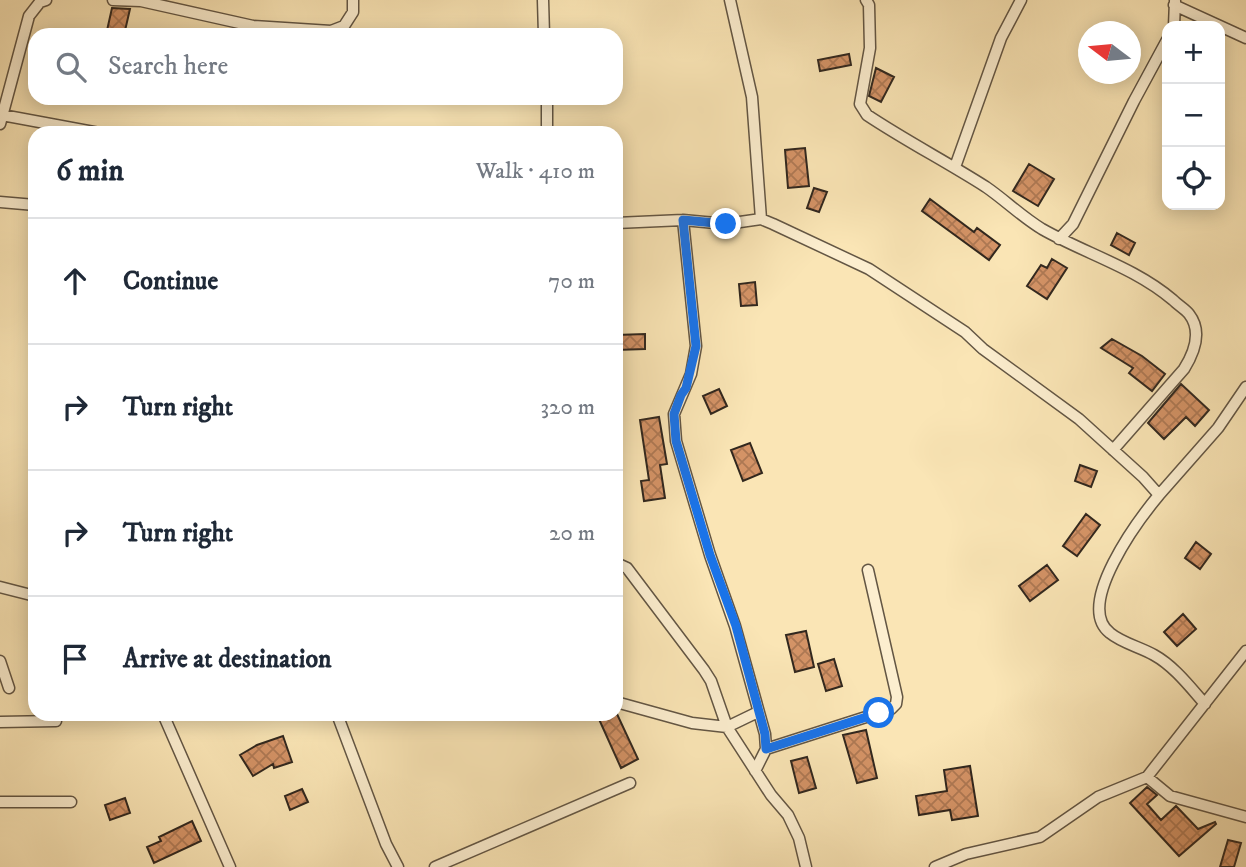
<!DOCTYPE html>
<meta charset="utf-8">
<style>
:root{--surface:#fff;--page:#f6f6f7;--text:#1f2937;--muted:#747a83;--line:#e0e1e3}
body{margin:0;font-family:"IM FELL DW Pica",serif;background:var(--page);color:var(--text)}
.controls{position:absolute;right:21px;top:21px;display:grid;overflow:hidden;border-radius:14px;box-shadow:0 4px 18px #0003}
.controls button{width:63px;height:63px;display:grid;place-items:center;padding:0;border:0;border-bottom:2px solid var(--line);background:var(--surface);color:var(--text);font:35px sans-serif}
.compass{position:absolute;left:1078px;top:21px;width:63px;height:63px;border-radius:50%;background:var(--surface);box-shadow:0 4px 18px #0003;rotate:286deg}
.stop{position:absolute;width:21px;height:21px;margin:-16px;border:5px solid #1a73e8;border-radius:50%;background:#fff}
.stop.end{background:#1a73e8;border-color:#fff;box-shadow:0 2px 7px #0008}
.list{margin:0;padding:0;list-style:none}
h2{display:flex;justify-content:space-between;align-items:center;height:91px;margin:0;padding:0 28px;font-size:30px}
h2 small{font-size:23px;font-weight:400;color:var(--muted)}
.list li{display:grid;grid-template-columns:46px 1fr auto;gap:21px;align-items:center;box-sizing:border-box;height:126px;padding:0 28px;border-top:2px solid var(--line)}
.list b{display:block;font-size:26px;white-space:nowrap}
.list em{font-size:23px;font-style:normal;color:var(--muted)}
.icon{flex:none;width:38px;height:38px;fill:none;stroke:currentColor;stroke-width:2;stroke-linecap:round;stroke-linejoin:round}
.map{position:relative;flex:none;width:1246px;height:867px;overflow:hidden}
.search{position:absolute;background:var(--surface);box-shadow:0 4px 18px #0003;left:28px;top:28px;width:595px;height:77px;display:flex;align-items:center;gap:18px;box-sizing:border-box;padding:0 24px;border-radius:21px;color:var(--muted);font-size:26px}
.panel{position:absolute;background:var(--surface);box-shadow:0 4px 18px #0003;left:28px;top:126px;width:595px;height:595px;border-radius:21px}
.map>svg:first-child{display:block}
</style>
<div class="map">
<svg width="1246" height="867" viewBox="0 0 1246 867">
<defs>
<pattern id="building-cross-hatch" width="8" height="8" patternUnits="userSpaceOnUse" patternTransform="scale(1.75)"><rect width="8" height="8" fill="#d49366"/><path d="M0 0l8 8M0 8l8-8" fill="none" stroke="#ad7853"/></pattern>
</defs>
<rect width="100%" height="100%" fill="#fae5b5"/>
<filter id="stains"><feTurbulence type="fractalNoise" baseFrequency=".00286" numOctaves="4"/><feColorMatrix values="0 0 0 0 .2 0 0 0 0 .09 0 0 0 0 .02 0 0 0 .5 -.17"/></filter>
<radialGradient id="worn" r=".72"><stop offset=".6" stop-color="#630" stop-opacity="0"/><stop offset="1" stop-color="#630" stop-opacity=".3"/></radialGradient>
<path fill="url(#building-cross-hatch)" stroke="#31271e" stroke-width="2" d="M112,8L130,9L124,35H106Z
M849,54L851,65L820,71L818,60Z
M876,68L894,77L881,102L869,96Z
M805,148L809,186L788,188L785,150Z
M1029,164L1054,179L1038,206L1013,191Z
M814,188L827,192L819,212L807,208Z
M930,199L974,232L977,228L1000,245L989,260L922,211Z
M1117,233L1135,243L1129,255L1111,245Z
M1052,259L1067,268L1047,299L1027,286L1041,265L1047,268Z
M755,282L757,305L741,306L739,284Z
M645,334V349L616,350V335Z
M1112,339L1142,356L1165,374L1152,391L1129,373L1133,368L1101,348Z
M1181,384L1209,410L1195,426L1186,417L1164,439L1148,423Z
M719,389L727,406L711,414L703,396Z
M659,417L667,464L660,465L665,498L644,501L641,481L649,480L640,420Z
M750,443L762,473L743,481L731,450Z
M1080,465L1097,471L1091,487L1075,481Z
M1086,514L1100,525L1077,556L1063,546Z
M1196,542L1211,554L1200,569L1185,558Z
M1047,565L1058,580L1030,601L1019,586Z
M1183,614L1196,629L1177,646L1164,632Z
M806,631L814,667L795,672L786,635Z
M834,659L842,686L826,691L818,664Z
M605,714H617L638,759L621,768L598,717Z
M866,730L877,778L857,783L843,735Z
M283,736L292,762L274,768L273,764L253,776L240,755L257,745Z
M807,757L816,788L799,793L791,761Z
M970,766L978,816L952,820L950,810L919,815L916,796L947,791L944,770Z
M1147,787L1157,795L1147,804L1161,820L1176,806L1198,829L1215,822L1216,824L1179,856L1130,803Z
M302,789L308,802L290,810L285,796Z
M125,798L130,813L110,820L105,805Z
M192,821L201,841L154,863L147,847L161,841L159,837Z
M1228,840L1241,843L1234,867H1220Z"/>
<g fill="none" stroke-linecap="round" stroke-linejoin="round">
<defs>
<path id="minor" d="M113,0L141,1L253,26L331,31L344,26L353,12V0
M543,0L544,35
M730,0L752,97L761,219
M866,0L869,5L870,48L860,104L867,115C906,141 947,162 986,187C1005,200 1022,217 1042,229C1086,254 1134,267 1173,300C1178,305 1185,309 1189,314C1203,332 1194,353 1184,369L1113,450
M1174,5L1246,38
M1174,26L1175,1
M547,98V133
M2,115L99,133
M0,124L29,16L40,2L46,0
M955,167L1001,38L1021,0
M0,202L35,205
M683,220L696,346L691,374L674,414L676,441L710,555L735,626L765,734L766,749L755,771
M616,223L683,220L726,224L761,219L773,224L869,269L965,332L983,349L1079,419L1143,477L1159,495C1139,519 1074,605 1110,633C1122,643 1140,647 1154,655C1174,666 1190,687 1205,704
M1059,239L1073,224L1134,101L1167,40
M1159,495L1218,428L1246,387
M616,563L627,568L704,670L711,681L727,727L771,795L788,815L799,838L806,867
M0,587L35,596
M0,661L9,688
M616,702L692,723L727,727L758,712
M163,714L230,867
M337,714L386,844L398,867
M0,722L56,721
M766,749L891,709L896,704L897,697L868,570
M1147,777L1170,796L1246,817
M0,802H71
M435,867L630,783
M935,867L966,854L1040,837L1098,797L1147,777L1246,651"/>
</defs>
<use href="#minor" stroke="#635644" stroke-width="13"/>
<use href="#minor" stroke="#fceecf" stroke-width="10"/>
</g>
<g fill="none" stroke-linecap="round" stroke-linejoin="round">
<path stroke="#1a73e8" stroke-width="9" d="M726,224L683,220L696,346L686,388L681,395L674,414L676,441L710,555L736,626L765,734L766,749L879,713"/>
</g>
<rect width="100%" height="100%" filter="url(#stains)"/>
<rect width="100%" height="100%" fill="url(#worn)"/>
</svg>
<div class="controls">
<button>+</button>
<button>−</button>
<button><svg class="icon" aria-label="locate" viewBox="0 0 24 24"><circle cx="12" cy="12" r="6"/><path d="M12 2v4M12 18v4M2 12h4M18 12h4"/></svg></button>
</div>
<svg class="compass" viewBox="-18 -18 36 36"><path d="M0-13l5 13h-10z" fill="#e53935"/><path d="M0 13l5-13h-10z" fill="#747a83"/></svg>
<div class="stop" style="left:879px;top:713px"></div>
<div class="stop end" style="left:726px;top:224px"></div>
<div class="search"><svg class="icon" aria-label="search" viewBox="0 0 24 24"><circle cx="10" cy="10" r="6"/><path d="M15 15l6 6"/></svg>Search here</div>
<section class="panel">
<h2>6 min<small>Walk · 410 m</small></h2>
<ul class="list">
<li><svg class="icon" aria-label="ahead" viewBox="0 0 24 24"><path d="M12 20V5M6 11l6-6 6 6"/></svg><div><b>Continue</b></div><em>70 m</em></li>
<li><svg class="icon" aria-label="right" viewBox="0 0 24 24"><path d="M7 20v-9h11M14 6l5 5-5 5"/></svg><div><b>Turn right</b></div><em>320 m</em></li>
<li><svg class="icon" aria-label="right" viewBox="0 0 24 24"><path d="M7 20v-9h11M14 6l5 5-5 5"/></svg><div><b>Turn right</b></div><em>20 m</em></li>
<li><svg class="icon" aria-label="arrive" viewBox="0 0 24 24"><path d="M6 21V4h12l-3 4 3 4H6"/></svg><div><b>Arrive at destination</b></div></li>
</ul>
</section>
</div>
